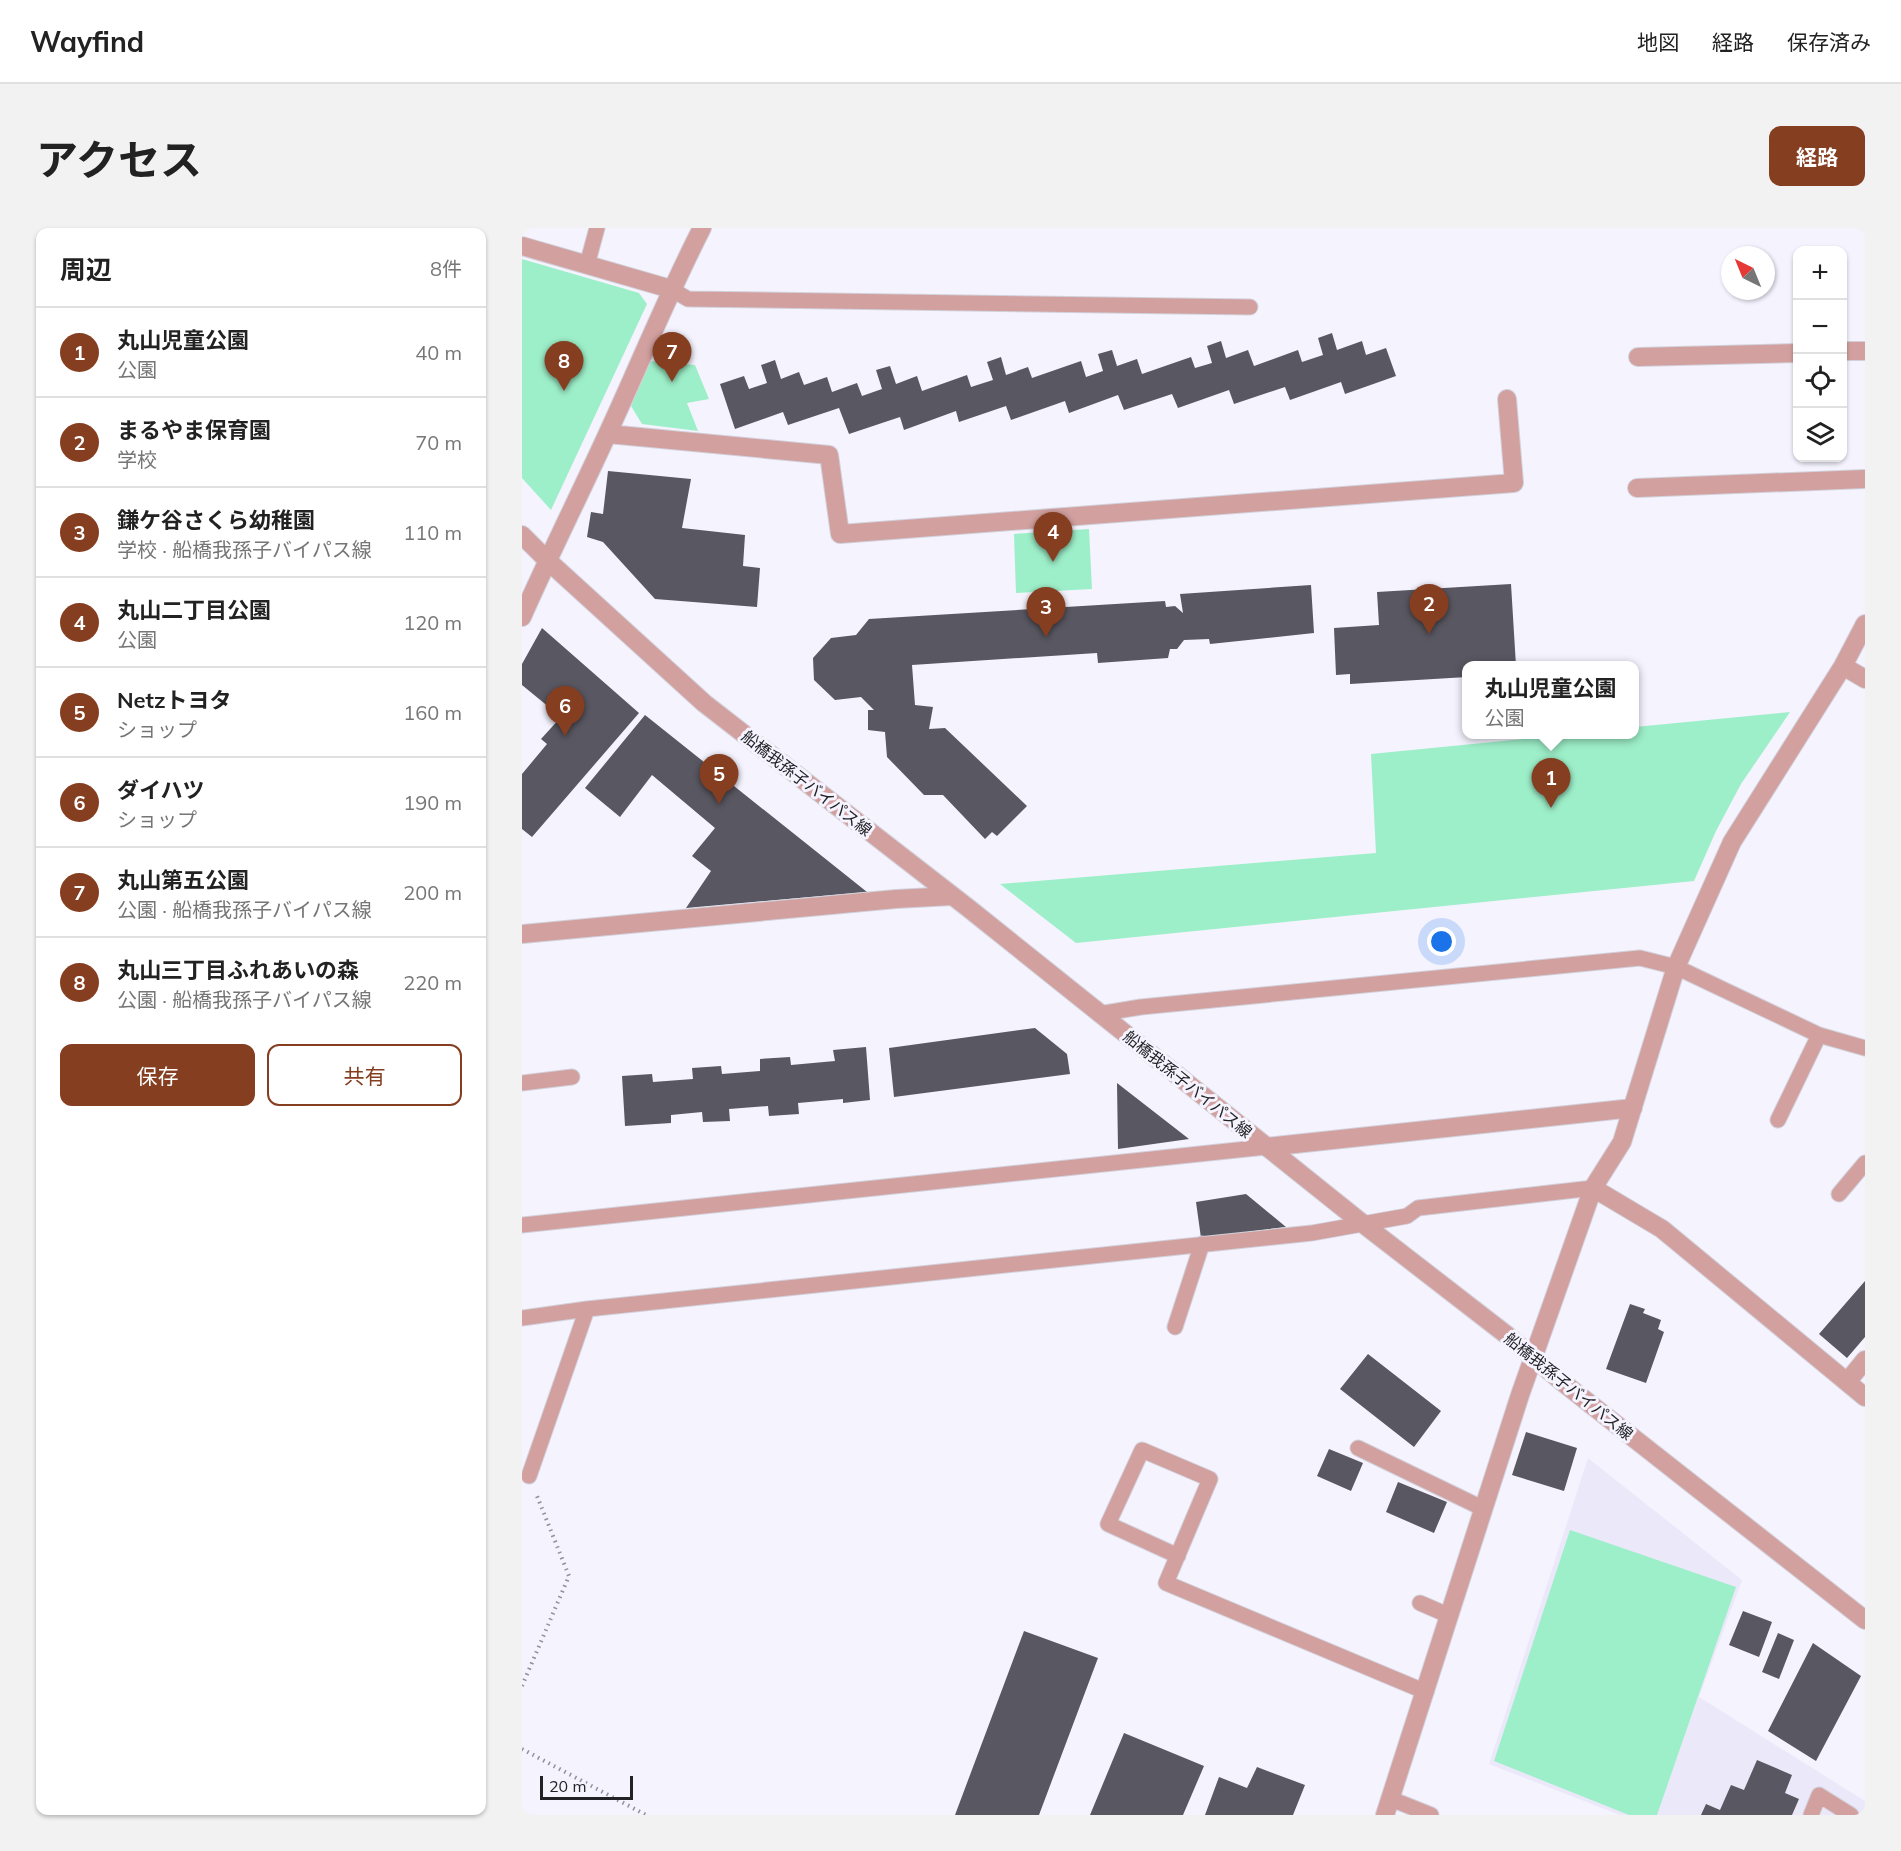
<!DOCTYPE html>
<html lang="ja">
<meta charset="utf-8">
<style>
:root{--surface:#fff;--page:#f2f2f2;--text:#222;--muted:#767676;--line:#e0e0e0;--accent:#863e21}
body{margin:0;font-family:Mulish,"Noto Sans JP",sans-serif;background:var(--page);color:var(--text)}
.controls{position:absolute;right:18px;top:18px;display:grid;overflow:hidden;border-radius:12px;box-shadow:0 2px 4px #0004}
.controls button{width:54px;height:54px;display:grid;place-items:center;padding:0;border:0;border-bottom:2px solid var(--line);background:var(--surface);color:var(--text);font:30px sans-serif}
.compass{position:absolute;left:1199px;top:18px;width:54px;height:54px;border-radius:50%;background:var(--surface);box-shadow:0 2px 4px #0004;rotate:317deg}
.scale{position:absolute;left:18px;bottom:15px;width:93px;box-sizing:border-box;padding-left:6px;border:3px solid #222125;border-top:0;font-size:16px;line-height:21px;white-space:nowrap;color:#222125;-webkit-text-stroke:4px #f4f3fe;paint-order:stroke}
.you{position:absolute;left:920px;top:714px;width:21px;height:21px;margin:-15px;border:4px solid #fff;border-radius:50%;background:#1a73e8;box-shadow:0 0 0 9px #1a73e833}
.badge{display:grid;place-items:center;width:39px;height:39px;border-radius:50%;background:var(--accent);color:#fff;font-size:20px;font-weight:700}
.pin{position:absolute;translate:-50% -50px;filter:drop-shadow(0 2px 3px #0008)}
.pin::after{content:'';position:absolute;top:32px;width:21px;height:18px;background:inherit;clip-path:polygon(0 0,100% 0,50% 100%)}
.popup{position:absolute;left:940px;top:433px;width:177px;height:78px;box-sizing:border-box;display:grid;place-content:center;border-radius:12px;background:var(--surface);filter:drop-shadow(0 2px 4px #0005);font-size:20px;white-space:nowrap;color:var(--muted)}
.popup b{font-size:22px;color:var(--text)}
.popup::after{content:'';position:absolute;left:50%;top:100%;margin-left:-12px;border:12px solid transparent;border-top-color:var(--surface)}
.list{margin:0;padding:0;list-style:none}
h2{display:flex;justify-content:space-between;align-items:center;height:78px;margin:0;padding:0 24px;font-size:26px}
h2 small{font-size:20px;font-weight:400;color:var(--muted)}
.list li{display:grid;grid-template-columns:39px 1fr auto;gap:18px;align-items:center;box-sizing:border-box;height:90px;padding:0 24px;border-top:2px solid var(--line)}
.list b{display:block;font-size:22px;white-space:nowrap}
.list p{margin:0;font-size:20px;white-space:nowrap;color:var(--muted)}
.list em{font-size:20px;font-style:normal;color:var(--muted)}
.actions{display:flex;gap:12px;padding:18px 24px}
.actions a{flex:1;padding:14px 0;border:2px solid var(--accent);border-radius:12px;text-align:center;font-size:21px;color:var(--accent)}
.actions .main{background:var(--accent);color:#fff}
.icon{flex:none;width:33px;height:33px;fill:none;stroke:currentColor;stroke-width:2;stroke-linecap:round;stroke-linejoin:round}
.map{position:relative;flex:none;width:1343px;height:1587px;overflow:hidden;border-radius:12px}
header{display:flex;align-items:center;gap:36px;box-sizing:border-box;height:84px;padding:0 30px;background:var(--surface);border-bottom:2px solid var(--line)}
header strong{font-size:28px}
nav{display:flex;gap:33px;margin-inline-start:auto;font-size:21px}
.intro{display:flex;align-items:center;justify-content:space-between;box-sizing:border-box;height:144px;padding:0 36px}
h1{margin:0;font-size:42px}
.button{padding:15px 27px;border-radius:12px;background:var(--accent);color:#fff;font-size:21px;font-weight:700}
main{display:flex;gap:36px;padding:0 36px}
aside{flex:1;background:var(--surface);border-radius:12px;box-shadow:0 2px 4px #0004}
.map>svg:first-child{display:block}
</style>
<header>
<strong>Wayfind</strong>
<nav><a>地図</a><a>経路</a><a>保存済み</a></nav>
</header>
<div class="intro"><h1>アクセス</h1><a class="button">経路</a></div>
<main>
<aside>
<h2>周辺<small>8件</small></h2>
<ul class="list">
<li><span class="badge">1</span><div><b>丸山児童公園</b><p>公園</p></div><em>40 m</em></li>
<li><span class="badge">2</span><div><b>まるやま保育園</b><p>学校</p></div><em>70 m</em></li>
<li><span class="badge">3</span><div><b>鎌ケ谷さくら幼稚園</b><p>学校 · 船橋我孫子バイパス線</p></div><em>110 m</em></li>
<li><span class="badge">4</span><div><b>丸山二丁目公園</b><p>公園</p></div><em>120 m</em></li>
<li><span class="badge">5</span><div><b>Netzトヨタ</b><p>ショップ</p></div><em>160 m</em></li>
<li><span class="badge">6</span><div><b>ダイハツ</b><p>ショップ</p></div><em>190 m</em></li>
<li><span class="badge">7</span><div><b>丸山第五公園</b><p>公園 · 船橋我孫子バイパス線</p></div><em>200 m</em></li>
<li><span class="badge">8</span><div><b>丸山三丁目ふれあいの森</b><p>公園 · 船橋我孫子バイパス線</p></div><em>220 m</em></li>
</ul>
<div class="actions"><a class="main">保存</a><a>共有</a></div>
</aside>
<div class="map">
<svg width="1343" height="1587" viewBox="0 0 1343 1587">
<rect width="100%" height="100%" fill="#f4f3fe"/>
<path fill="#ebe8fa" d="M1066,1230L1220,1352L1177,1469L1343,1573V1587H1098L967,1536Z"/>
<path fill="#9defc9" d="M0,31L117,65L125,76L29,282L0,250Z
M128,133L173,137L187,171L165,175L176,203L120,196L109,178Z
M567,301L570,361L494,365L492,306Z
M1268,484L1219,556L1194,603L1172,653L554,715L478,656L854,625L849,526L1043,507L1113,506V499Z
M1048,1302L1214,1359L1135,1587H1107L972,1533Z"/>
<path fill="#595761" d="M810,105L815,122L840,113L844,127L864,120L874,148L823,166L819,154L768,172L763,159L712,176L707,162L656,180L650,166L602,182L596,167L547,185L543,173L489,192L484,178L437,194L434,183L382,202L378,189L327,206L317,180L266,197L261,184L213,201L198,156L222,148L227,161L245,155L239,137L253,132L259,151L277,144L282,157L305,149L310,164L335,155L340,168L360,161L354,142L368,138L374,156L395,148L400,163L445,147L449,159L471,152L465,134L479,129L484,147L506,139L510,150L559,133L564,149L581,143L576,126L590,122L595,138L615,131L620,146L669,129L673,140L690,135L685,118L699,113L704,130L726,122L732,138L776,122L780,134L801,127L796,110Z
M86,243L169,251L160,300L223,307L221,338L238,340L235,379L133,371L81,314L65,309L69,284L81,286Z
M989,356L994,438H945V449L828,456V446L814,447L812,400L857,397L855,364Z
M789,357L792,405L688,416L687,411L662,412L655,421H648L646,430L576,435L575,425L390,437L393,477L411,479L407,501L423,500L505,578L475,608L470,604L463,611L421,567H402L365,529L363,504L346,502V482H352L339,469L313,472L292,452L291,430L309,410L334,407L347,391L643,373L644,379L653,378L661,385L658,366Z
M20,400L117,485L10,609L0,601V546L25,516L19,511L39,489L0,457V436Z
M123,487L345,664L164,680L189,643L170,628L193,600L130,547L98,589L63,560Z
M513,800L545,826L548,846L372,869L367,820Z
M344,819L348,872L321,875V871L276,875L277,886L247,888L246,878L207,881L208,893L181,894L180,884L149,887V895L103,898L100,848L130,846L131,854L171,851L170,840L199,838L200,846L238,843V831L268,829L269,837L313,833L311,822Z
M595,855L667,911L596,921Z
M724,966L764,999L679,1010L674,974Z
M1343,1053V1109L1325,1130L1297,1106Z
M1108,1076L1123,1081L1121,1085L1139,1092L1136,1101L1142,1104L1124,1155L1084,1141Z
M846,1126L919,1183L892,1219L818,1161Z
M1004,1204L1055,1220L1042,1263L990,1247Z
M807,1221L841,1235L829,1263L795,1248Z
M876,1254L925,1274L912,1305L864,1284Z
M1221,1383L1250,1394L1237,1429L1207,1417Z
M502,1403L576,1430L517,1587H433Z
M1256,1405L1272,1412L1257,1451L1240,1444Z
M1291,1415L1339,1448L1294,1533L1246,1503Z
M602,1505L682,1538L661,1587H568Z
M1235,1532L1270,1547L1263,1565L1277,1571L1270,1587H1179L1184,1576L1198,1582L1209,1557L1222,1562Z
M735,1539L783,1557L771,1587H683L697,1549L725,1560Z"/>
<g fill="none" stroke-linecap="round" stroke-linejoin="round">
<defs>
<path id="service" d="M65,37L75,0
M149,61L166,71L728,79
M577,786L619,779L1118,730L1154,739L1297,807L1343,820
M0,855L50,849
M1256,892L1297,807
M1317,966L1343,935
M0,997L744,919
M0,1090L65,1081L790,1005L885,988L896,980L1071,960
M653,1099L680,1016
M836,1220L962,1281
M7,1248L65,1081
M656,1328L586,1296L620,1222L688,1251L644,1355L904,1464
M898,1375L928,1388
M869,1571L909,1587
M1289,1587L1297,1567L1329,1587"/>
<path id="minor" d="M0,18L149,61
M1320,123H1343
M1116,129L1276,125
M86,206L307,227L318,306L992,255L985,171
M1115,260L1343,251
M0,389C27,328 57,268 85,207C117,138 145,68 180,0
M1321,438L1343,451
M0,706L374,671L430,668
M744,919L1111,880
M1071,960L1140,1001L1343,1169
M1325,1154L1343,1132
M863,1587L998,1167L1071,960L1100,914L1154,739L1210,614L1321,438L1343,396"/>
<path id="tertiary" d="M0,307L25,332L182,475L445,679L840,995L986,1108L1039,1153L1343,1392"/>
</defs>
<use href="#service" stroke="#d2d1db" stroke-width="17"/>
<use href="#minor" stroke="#d2d1db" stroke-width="20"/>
<use href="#tertiary" stroke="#d2d1db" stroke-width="20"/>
<path stroke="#929199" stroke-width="4" stroke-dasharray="1.5 4.5" stroke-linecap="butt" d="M0,1458L47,1348L15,1268
M0,1521L124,1587"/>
<use href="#service" stroke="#d1a09f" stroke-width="15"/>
<use href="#minor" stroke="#d1a09f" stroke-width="18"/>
<use href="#tertiary" stroke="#d1a09f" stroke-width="18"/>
</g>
<g text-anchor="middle" stroke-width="6" stroke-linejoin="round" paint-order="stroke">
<g font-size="16" fill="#222125" stroke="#f4f3fe">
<text transform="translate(285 555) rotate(38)" y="6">船橋我孫子バイパス線</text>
<text transform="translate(666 856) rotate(39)" y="6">船橋我孫子バイパス線</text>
<text transform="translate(1047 1158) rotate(39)" y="6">船橋我孫子バイパス線</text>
</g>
</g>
</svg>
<div class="controls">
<button>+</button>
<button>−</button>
<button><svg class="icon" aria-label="locate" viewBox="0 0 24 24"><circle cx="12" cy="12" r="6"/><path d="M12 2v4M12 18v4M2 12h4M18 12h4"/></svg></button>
<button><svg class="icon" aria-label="layers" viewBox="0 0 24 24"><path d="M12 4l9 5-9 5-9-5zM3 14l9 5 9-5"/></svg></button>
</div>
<svg class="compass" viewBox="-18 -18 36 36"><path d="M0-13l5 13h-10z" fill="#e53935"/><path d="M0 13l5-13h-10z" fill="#767676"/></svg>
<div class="scale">20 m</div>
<div class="you"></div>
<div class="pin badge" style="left:1029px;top:580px">1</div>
<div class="popup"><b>丸山児童公園</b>公園</div>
<div class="pin badge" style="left:907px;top:406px">2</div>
<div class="pin badge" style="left:524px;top:409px">3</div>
<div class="pin badge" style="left:531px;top:334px">4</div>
<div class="pin badge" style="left:197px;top:576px">5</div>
<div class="pin badge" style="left:43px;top:508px">6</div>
<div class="pin badge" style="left:150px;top:154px">7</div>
<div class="pin badge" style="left:42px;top:163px">8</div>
</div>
</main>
